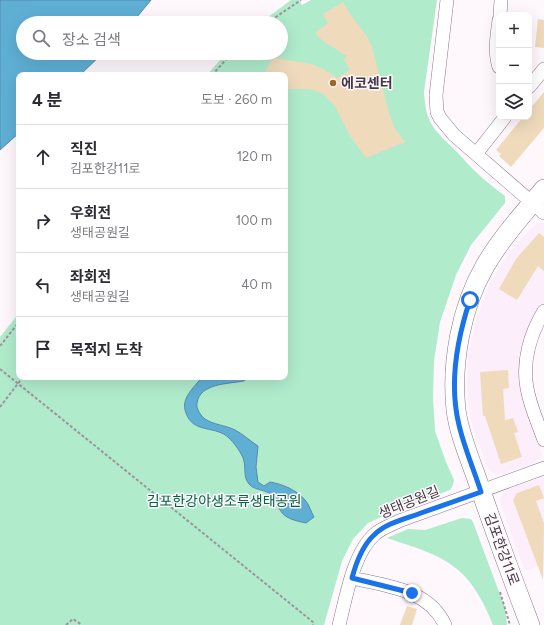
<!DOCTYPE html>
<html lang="ko">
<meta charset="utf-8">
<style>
:root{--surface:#fff;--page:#f2f2f3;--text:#2b2b33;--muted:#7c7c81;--line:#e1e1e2}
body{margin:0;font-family:Figtree,"Noto Sans KR",sans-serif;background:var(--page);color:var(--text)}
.controls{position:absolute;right:12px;top:12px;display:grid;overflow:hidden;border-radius:8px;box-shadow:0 4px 16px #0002}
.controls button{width:36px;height:36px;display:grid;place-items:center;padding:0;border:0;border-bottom:1px solid var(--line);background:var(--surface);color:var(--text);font:20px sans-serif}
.stop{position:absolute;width:12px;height:12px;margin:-9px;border:3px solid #1a73e8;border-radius:50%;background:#fff}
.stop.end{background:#1a73e8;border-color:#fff;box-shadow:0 1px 4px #0008}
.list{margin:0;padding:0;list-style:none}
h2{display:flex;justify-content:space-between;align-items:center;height:52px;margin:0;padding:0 16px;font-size:17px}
h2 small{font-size:13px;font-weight:400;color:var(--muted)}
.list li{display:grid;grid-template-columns:26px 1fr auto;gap:12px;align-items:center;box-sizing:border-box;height:64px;padding:0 16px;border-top:1px solid var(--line)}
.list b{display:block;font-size:15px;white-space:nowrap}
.list p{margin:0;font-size:13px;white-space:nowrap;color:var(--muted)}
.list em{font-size:13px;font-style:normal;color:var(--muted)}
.icon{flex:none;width:22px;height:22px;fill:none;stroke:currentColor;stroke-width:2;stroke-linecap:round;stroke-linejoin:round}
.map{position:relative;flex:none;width:544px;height:625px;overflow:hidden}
.search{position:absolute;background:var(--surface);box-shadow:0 4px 16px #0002;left:16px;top:16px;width:272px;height:44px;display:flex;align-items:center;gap:10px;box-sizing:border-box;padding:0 14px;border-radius:22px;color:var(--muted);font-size:15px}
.panel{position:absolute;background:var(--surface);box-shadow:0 4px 16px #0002;left:16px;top:72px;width:272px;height:308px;border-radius:8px}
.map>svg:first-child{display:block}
</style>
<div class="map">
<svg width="544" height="625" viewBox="0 0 544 625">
<rect width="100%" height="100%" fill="#fef8fd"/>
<path fill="#fceefb" d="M538,223H544V303L535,317L527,407L542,454L541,457L534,463L503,474H498L493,473L489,470L487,466L471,421L467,386L468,355L478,314L490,283L507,256L517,243L528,231Z
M544,477V564L525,571L503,511L500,499L504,492L510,488Z"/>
<path fill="#b0ebcc" d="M291,0H299L302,5L311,0H437L424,92C426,126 435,130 457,152C464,159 469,166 476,172C485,181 495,188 505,196V203L471,245L456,275L440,322L434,361L433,397L435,431L446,462L454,480L453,485L450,490L397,510L368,523L353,539L342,561L324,625H0V337L19,313V377H285V75H207L226,53H281V23H260Z
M462,518L471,519L473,522L505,608L507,625H493C485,605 474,583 457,569C438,553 410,546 387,538L408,529L425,530Z"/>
<path fill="#5fafd5" stroke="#578ba9" d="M0,0H151L132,23H23V53H103L80,75H19V133L0,150Z
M202,377H248L244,381C228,384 200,383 197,403C196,409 201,416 205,419C214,425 225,425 235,430C243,434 250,441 258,446L256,467L258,482L264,486L270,482C282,484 297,490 305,500C309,504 311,512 314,517L306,523C297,521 285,519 280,510C276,503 277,497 269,493C262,489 254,490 249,484C243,477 246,469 244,461C242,453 234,443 229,438C216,425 193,434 186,413C180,398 194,388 202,377Z"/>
<path fill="#efdabc" d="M343,2L350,14L366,35L372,47L389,113L395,129L405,142L366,158L350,136L335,106L322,93L313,90L304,89H285V75H263L274,57L286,60L312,64L325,70L337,78L350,70L344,59L347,56L324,42L315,33L328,23L323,14Z
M538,19L544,20V48L535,47Z
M544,92V128L511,167L499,156L501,154L496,150L523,117H529V110Z
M539,233L544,237V271L538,266L517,300L499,289L516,259Z
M508,370L509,388L503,389L505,420L513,418L518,432L514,433L522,457L501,464L485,416H483L480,372Z
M539,485L544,498L536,501L544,523L543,580L513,500L517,493Z
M407,606L417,609L412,625H400Z"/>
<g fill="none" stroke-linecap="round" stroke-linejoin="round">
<defs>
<path id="minor" d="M447,0L436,95L437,112L440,118L454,135L544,213
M500,15L501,0
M499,20C497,35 494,52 499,67
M529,87L544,69
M476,154L505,117
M544,311C530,334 522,362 527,388C530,406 538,423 544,440
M352,578C386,586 429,589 445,625
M339,625C346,598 353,553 375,534C382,528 391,525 399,521L544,468"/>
<path id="secondary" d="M530,625C512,577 494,530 478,482C470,459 459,434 456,410C451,363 461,307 485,266C501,238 524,213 544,189"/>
</defs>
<use href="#minor" stroke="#8f758d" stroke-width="14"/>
<use href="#secondary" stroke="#8f758d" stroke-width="20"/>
<path stroke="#9d949c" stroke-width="2" stroke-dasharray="3 2" stroke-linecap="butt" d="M267,23L301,0
M212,75L232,53
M0,346L19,322
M0,369L313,622V625
M0,407L23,377
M500,592L510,625
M66,625L73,619L82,625"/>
<use href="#minor" stroke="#fff" stroke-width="13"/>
<use href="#secondary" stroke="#fff" stroke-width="19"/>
</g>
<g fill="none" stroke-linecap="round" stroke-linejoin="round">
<path stroke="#1a73e8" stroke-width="5" d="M412,593L352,578C356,563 362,546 374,535C386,523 405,519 421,513C441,506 461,499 481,492C474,470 464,447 459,425C449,384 457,339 470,300"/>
</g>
<circle fill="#9d6821" stroke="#fef8fd" stroke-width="1.5" cx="333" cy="83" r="4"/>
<g text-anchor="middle" stroke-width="3" stroke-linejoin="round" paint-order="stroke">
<g font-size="14" font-weight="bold" fill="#443843" stroke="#fef8fd" text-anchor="start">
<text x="341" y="88">에코센터</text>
</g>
<g font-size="14" fill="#006642" stroke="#fef8fd">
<text x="224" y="506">김포한강야생조류생태공원</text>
</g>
<g font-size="14" fill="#443843" stroke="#fef8fd">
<text transform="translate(409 502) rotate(-22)" y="5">생태공원길</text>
<text transform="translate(502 549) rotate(70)" y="5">김포한강11로</text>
</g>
</g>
</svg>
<div class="controls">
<button>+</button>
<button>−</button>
<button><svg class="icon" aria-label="layers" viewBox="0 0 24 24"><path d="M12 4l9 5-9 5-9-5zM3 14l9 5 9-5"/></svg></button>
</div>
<div class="stop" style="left:470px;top:300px"></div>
<div class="stop end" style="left:412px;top:593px"></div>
<div class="search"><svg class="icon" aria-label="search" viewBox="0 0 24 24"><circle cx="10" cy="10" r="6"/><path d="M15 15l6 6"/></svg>장소 검색</div>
<section class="panel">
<h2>4 분<small>도보 · 260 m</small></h2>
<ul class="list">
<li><svg class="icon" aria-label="ahead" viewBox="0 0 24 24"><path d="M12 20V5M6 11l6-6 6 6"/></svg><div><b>직진</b><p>김포한강11로</p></div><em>120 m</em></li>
<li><svg class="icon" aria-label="right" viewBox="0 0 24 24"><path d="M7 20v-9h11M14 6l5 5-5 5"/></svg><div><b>우회전</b><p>생태공원길</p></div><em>100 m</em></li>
<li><svg class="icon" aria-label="left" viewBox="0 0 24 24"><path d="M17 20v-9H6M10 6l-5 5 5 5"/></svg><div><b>좌회전</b><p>생태공원길</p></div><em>40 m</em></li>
<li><svg class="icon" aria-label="arrive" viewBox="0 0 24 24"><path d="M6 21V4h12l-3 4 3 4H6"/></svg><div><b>목적지 도착</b></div></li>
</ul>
</section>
</div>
